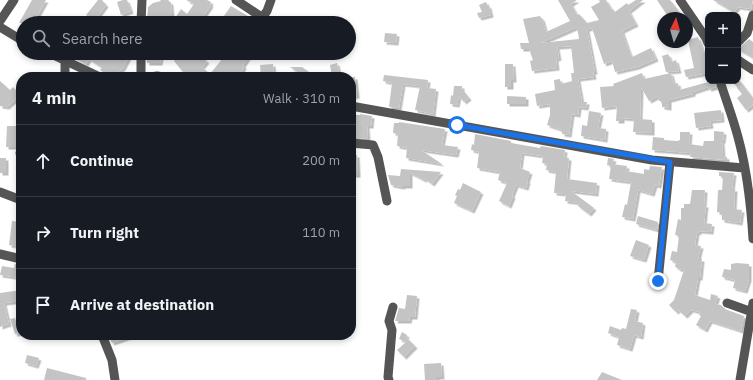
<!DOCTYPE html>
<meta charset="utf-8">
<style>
:root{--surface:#171b24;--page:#20242c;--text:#f1f3f6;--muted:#9ea1a6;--line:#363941}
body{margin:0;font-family:"IBM Plex Sans",sans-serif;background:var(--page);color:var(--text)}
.controls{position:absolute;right:12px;top:12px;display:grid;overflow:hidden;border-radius:8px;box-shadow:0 2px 6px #0003}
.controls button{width:36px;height:36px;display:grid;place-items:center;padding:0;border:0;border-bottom:1px solid var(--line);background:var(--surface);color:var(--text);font:20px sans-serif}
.compass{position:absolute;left:657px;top:12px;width:36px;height:36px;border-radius:50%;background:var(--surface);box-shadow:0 2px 6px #0003;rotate:5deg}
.stop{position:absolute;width:12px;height:12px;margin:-9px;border:3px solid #1a73e8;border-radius:50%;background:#fff}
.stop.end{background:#1a73e8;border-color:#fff;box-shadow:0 1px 4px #0008}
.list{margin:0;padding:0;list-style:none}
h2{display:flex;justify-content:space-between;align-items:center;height:52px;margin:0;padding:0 16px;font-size:17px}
h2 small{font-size:13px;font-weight:400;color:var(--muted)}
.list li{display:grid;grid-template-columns:26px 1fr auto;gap:12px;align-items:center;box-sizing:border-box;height:72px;padding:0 16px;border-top:1px solid var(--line)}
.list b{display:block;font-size:15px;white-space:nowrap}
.list em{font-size:13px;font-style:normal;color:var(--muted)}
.icon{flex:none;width:22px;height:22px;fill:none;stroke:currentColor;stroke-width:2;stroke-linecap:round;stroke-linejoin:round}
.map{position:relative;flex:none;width:753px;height:380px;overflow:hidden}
.search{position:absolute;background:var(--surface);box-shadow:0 2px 6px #0003;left:16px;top:16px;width:340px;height:44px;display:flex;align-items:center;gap:10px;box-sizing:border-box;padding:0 14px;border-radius:22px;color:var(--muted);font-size:15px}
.panel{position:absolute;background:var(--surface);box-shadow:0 2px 6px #0003;left:16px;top:72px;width:340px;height:268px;border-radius:16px}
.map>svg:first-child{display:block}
</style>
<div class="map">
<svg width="753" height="380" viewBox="0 0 753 380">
<defs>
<filter id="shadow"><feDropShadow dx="2.5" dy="2.5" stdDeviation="0" flood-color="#0004"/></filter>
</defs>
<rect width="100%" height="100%" fill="#fff"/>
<path fill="#c4c4c4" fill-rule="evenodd" filter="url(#shadow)" d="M32,0H46L36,18L35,17L32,23H19Z
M98,0H102L106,5L94,21L86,15Z
M123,0H127L131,11L121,15L117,2Z
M160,0H168L171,3L172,16L159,17V23H154V21H147L148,7L153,3L161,1Z
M186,0H207L211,2L210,4L211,5L202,18L210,23H183L175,18L181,9L187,14L194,4Z
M558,0H577L571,4L577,15L579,14L587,23L599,20L591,7L600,2L599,0H606L612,10L613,9L615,12L627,3L628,5L636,0H643L629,11L636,24L622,31L629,51L632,57L651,48L656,59L637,67L615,72L612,61L604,64L592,28L587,29L595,72H593L594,77L578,79L582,102H587L586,108L579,107L578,115L572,114L569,135L562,134V130L547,125L550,115V104L537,106L535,94L555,90L554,80L560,79L561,84L572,81L571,73H574L571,46L557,47L559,58L556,59L557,68L532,71L530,61L533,60L529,49H521L520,43H529L523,19L540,16L541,18H542L546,32L570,21ZM577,27L579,39L540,43Z
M657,0H670L680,13L673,18H669Z
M713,0H753L751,9L738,7L734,12Z
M486,2L488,6H489L491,15L479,18L477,13L482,12L479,5Z
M231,6L248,16L258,23H219Z
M385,33L397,34L396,43L384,42Z
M698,37L703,52L707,51L708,73L686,77L684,70L694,68L688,40Z
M749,39L753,42V58L738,49Z
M67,53H98L108,59L112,53H131L123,68L113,77H110L100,70L102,68L89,59L86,64Z
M147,53H158L157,57H161L160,63H147Z
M179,53H196L207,61L202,67L210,74L222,59L220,57L223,53H251L243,65L244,67L238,77H187L174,61Z
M668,54L672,62L676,60L679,71L666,72L662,56Z
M337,63L340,77H332L330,65Z
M273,64L274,76L261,77L260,65Z
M505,64H513L514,80H511V87H505Z
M290,67H302L309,72L305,77Z
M642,73L644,79L671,73L674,84L678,83L679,90L712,81H714L716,87L709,89L708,87L693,92V94L669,100V108L662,107V101H659L658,96L649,101L641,87L640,119L652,120V133L633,132L634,119L622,118V121H616L617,106L602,108L600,87L614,86L613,84Z
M384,75L428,80L427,88L436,89L433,114L415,110L420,86L403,84L399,108L389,107L392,83L383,81Z
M351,77H355L357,96L351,97Z
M0,81L10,90L13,87L20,94L17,98L7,107L0,106Z
M732,81H740L753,98V105L746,110L737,98L742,94L737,88V87Z
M454,86H462V89L469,98L464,102L459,96L457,105L450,104L451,95L453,96Z
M507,96L526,97V104H507Z
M721,110L722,120L710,121L711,126L696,128L694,113Z
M589,111L601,113L598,128L606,129L605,140L581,136L582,125L587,126Z
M360,114L372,116L371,126H367L368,139L351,137V115H360Z
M399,122L445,129L442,145L458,147L456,155L421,150L442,164L406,158L407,148L397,146L398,134L393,133L394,123H399Z
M7,126H17V133L21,132V147H6Z
M714,131L724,132L723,141H722L723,156L727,157V160L690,157L691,153L652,150L653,137L664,138V140L677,141L680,140V132H690L689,144L703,146L704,141H714Z
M475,134L511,141V143L540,148L541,146L565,150L564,158H569L567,179L597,183L596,194L571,191L594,208L589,214L578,206L580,203L565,201L566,194L554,193L556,172L546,170L547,164L542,163L543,156L522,153L520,168L530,172L527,181H528L526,188L516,185L512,195L513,196L509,206L499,201L507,183L498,180L500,172L477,168L479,152L471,150L472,144L474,145Z
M351,155H357L358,175H351Z
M0,158H6V173H0Z
M608,158L614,159L612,164L627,166L626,171L644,174V169L649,170L650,166L662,167L659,186L655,185L652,194L638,190L633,219L622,217L625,204L627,205L631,182L609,179L611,166L607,165Z
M401,169L441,172L432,184L425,179L424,180L410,173V186H403L402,187L391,185L388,175L400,176Z
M719,172L734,173L732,189H735L734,209L742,210L740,223L722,220V213L717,212L718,190H722L723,177L719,176Z
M463,183L481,192L472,211L454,203L457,196L455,195L458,189L460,190Z
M692,190H705L704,205H706L704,223L712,224L711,232L699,231V233L697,232L695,245L701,246L698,259H702L700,278H698L695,295L710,300L711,294L718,296L715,304L721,305L725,309L744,316L741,331L710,321L705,330L696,325L701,316L699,315L700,312L691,310L685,316L678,310L676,312L669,305L674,300L684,270L678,269V268L675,267L676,262L670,260L672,251L677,252L679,236L675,235L678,219L681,220V208H684V204H690Z
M638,216L658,222L657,230L636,224Z
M12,221L21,222V247L9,245Z
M636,240L649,245L644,260L630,256Z
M737,263L749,264V279L745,291L733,288L735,280L722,277L724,269L731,270V264Z
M15,264L21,265V278L0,275L2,266L14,268Z
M21,290V301L4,303L9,324L0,327V293Z
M407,295L417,296L415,317H410L409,321H395L399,308L405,309Z
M631,309L637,310L635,321L643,323L641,337L634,335L630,349L617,345L619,337L608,333L610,326L621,330L622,328L626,329Z
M15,318L20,333L15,334L10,319Z
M402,332L407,335L406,337L415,346L404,357L397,350L406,342L399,339Z
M108,335H132V336L112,343Z
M27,355L39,358L36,366L25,363Z
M441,363L442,377H437V380H425L424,364Z
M47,368L86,378V380H44Z
M602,372L622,380H597Z"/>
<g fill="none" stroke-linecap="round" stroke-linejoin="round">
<path stroke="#555" stroke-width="9" d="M236,0L260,16L264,15L267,11L271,0
M680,0L706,38L708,43
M0,21L14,0
M141,23L142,0
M0,27L23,41
M738,42L747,33L753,15
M49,53L100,77
M738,60L753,70
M65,77V61
M141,77V53
M150,77L157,76L164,77
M720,81C726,100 733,118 738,137C747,170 751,205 753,239
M351,106L652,160L744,168
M351,143L373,145L378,157L387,201
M20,153H21
M0,192L21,200
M0,254L21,259
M658,281L670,162
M727,303L752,312
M102,335L112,360L115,380
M389,380L388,377L392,330L389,321L393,307
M740,380L753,303"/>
</g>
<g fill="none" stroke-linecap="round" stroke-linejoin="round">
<path stroke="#1a73e8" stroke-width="5" d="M457,125L670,162L658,281"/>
</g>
</svg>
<div class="controls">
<button>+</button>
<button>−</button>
</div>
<svg class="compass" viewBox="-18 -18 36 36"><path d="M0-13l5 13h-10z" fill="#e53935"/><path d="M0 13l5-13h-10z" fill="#9ea1a6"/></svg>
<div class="stop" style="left:457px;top:125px"></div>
<div class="stop end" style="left:658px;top:281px"></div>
<div class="search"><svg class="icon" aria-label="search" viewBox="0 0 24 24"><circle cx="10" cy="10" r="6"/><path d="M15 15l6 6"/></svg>Search here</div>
<section class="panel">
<h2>4 min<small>Walk · 310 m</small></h2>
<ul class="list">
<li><svg class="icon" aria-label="ahead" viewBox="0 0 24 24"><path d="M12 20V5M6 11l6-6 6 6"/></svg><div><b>Continue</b></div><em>200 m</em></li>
<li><svg class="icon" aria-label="right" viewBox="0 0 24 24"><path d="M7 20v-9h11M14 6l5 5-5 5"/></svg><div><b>Turn right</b></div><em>110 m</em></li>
<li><svg class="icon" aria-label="arrive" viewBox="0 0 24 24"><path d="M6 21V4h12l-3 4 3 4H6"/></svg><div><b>Arrive at destination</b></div></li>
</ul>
</section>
</div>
